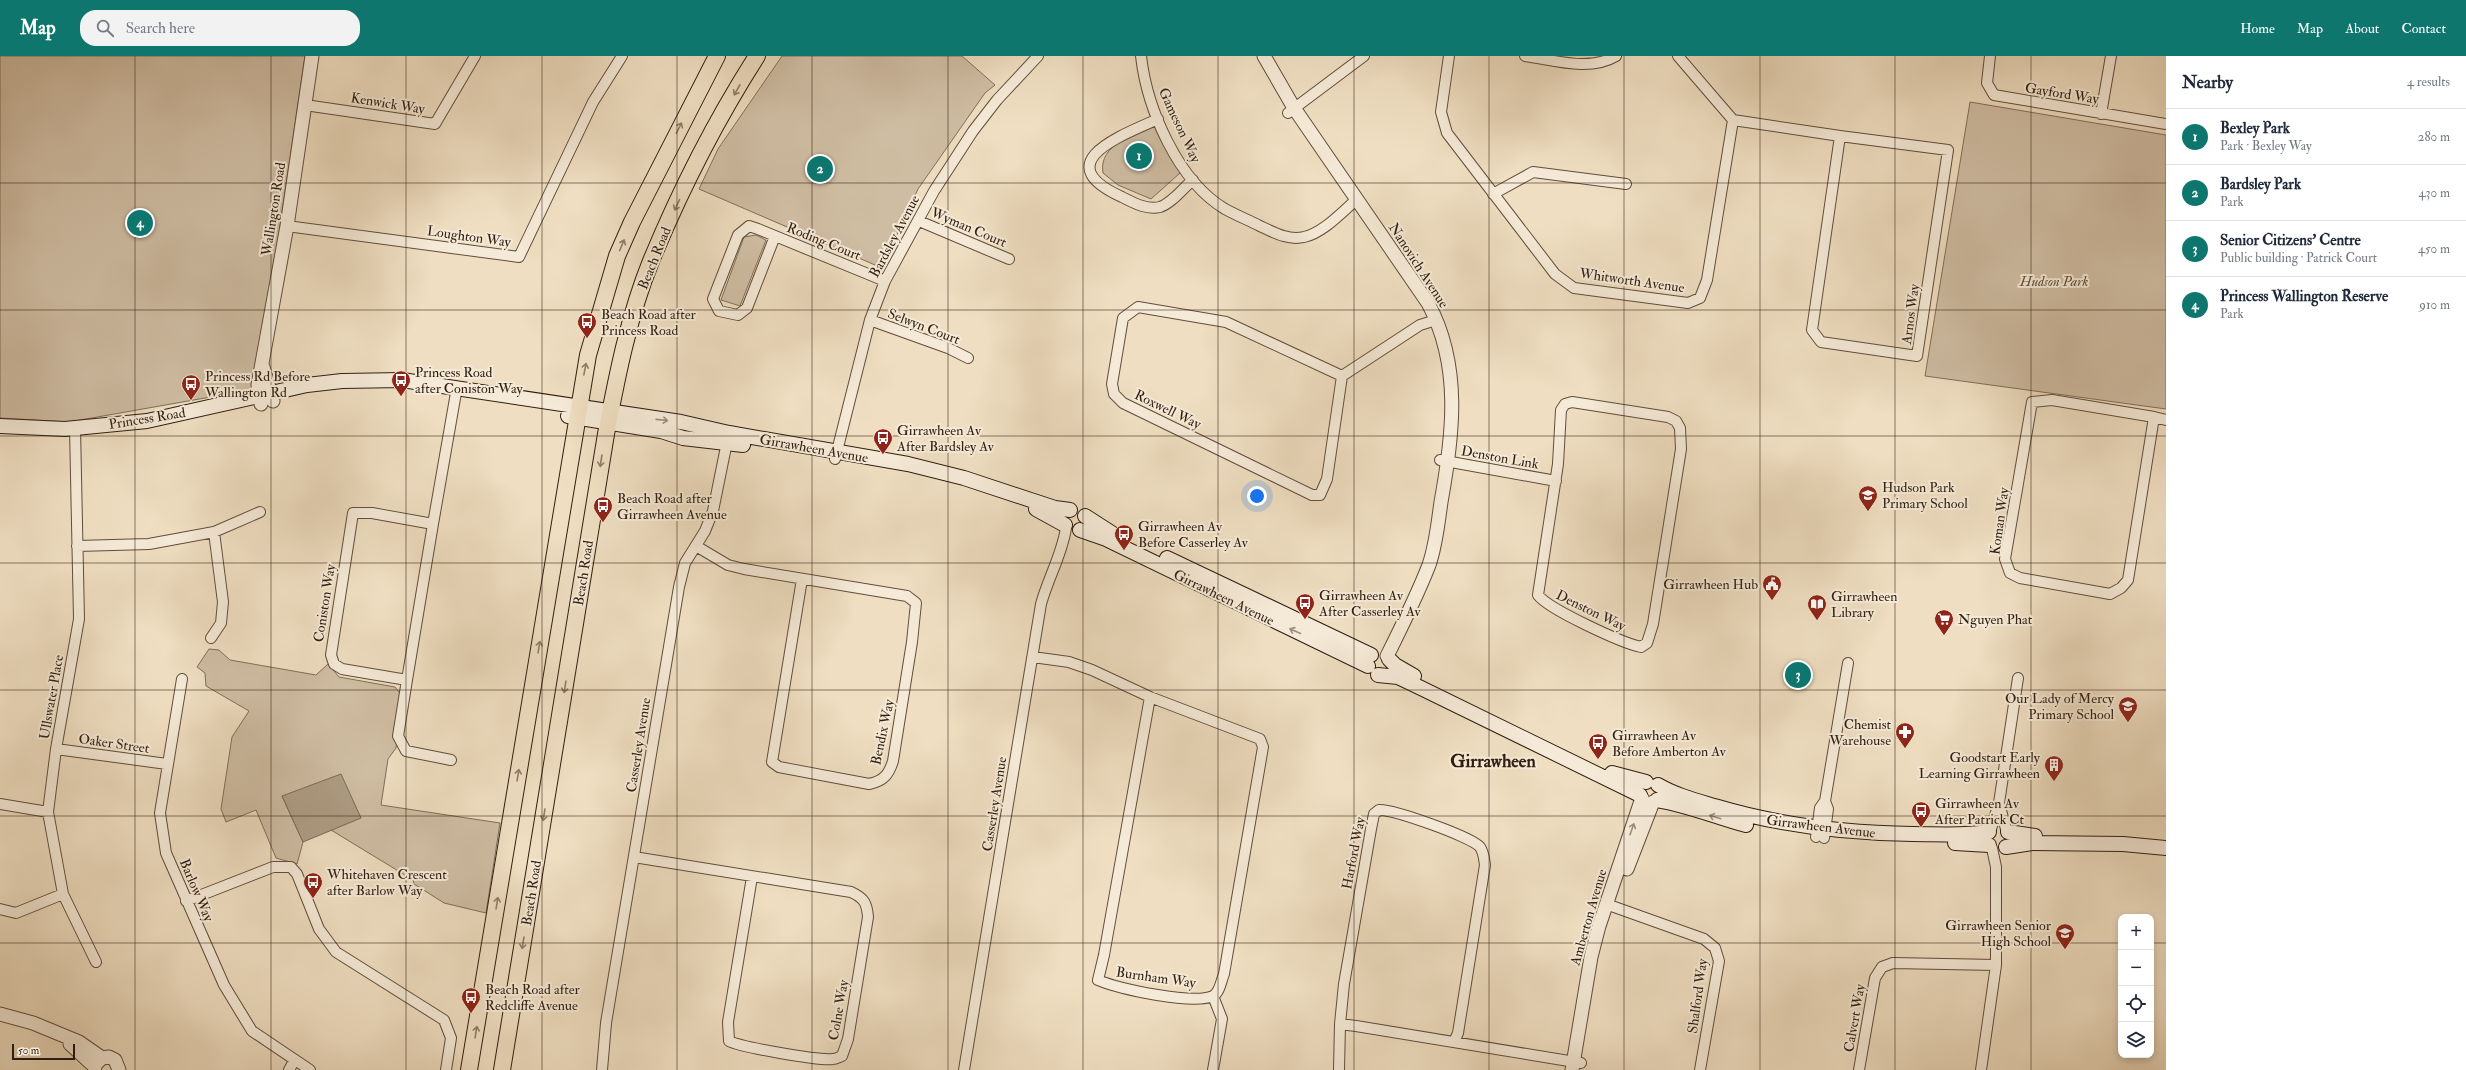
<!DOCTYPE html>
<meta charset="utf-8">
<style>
:root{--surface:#fff;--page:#f2f2f3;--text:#1f2937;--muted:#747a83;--line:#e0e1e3;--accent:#0f766e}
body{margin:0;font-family:"IM FELL Double Pica",serif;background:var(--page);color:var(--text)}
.controls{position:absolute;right:12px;bottom:12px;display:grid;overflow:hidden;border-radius:8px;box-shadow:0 2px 6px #0003}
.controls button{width:36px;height:36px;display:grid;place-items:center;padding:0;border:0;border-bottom:1px solid var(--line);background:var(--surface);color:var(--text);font:20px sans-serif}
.scale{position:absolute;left:12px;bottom:10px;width:63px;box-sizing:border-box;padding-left:4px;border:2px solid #301e10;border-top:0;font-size:11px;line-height:14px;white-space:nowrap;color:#301e10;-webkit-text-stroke:3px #f5ead7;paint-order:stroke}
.you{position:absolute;left:1257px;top:440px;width:14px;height:14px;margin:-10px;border:3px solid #fff;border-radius:50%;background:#1a73e8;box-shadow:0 0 0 6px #1a73e833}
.badge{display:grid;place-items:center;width:26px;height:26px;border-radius:50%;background:var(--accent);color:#fff;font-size:13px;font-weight:700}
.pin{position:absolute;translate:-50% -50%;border:2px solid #fff;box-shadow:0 1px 4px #0006}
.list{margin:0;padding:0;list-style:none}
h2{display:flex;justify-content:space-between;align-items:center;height:52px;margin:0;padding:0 16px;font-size:17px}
h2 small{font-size:13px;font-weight:400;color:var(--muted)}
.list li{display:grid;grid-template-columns:26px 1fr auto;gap:12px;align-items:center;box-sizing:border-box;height:56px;padding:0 16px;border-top:1px solid var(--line)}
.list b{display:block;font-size:15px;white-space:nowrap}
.list p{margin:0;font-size:13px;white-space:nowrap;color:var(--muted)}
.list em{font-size:13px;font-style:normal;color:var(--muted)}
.icon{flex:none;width:22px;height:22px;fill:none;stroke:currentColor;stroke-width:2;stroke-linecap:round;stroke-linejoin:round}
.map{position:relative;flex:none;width:2166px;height:1014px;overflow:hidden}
header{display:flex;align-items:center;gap:24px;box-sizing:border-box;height:56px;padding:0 20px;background:var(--accent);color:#fff}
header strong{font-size:19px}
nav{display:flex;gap:22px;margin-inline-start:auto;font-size:14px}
.search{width:280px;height:36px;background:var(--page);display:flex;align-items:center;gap:10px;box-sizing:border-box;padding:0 14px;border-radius:16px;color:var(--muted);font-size:15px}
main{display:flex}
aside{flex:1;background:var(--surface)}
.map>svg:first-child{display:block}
</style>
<header>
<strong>Map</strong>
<div class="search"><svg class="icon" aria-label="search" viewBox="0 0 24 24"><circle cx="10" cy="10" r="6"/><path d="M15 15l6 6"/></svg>Search here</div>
<nav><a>Home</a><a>Map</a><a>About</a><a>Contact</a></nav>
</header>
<main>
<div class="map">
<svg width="2166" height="1014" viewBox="0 0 2166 1014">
<rect width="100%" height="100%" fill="#efdec1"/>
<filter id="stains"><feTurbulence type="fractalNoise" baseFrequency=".005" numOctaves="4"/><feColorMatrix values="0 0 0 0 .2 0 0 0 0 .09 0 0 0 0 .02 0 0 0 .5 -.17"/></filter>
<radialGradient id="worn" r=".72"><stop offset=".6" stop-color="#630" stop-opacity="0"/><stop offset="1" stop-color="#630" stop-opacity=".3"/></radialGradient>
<path fill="#cfbda3" stroke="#806e5a" d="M0,0H305L256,333L69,366L0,362Z
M782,0H962L995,29L985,37L918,133L882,212L699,133L718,93Z
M1970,46L2166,79V353L1925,320Z
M1156,69L1180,117L1151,143L1118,129L1103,117C1098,88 1136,78 1156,69Z
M756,179L766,184L740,250L721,244L744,181Z
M209,593L219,594L230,604L316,619L328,608L339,621L395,631L402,640L396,692L388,703L381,749L500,767L486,857L444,847L414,828L413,824L331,774L361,761L282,740L303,786L297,808L276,802L256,754L226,766L221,753L232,681L249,655L206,630L205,617L197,611Z"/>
<path fill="#ae9d85" stroke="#7c6a56" d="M341,718L361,762L303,786L282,740Z"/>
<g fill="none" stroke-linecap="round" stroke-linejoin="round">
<defs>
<path id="minor" d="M1141,0C1147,53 1178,125 1225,153C1236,159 1248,164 1258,169C1273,176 1288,185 1304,181C1323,177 1342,156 1356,144
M1449,0L1441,56L1447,77L1555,218L1574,232L1688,247L1700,242L1707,224L1733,64L1678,0
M1525,0C1554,4 1589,16 1616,0
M1990,0L1987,27L1994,39L2166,68
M305,49L435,68L475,0
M1288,57L1364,0
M2101,58L2111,0
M1158,63C1120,80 1047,107 1122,141C1134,147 1146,154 1160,151C1172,147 1183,132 1193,124
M1733,64L1840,80L1812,274L1821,286L1917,300L1948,94L1840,80
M1493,138L1533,116L1626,128
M919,165L1009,203
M287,170L519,201L593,46L622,0
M775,180L747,252L738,259L719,255L713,243L738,179L749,170L758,173L885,225
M870,264L948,292L968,302
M1342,320L1226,266L1138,251L1123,262L1112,328L1114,338L1123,347L1312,439H1320L1327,423L1342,320L1420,269L1436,264
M1572,346L1668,361L1676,365L1680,372L1681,393L1653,568L1647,587L1641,591C1622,587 1548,553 1538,539L1558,408L1561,354L1565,348Z
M2154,361L2128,524L2121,532L2110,538L2020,522L2010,517L2005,503L2032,346L2052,344L2154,361L2166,364
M75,372L79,563L56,693L48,756L63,838L96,906
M835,403L870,264L885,225L934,135L973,75L997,44L1038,0
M1440,404L1556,425
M433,468L407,624L342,613L334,608L331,599L353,457H372L433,468L457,331
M77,490L149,488L214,476L260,456
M696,490L728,509L744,513L907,540L916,547L912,586L893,705C889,718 884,725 869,728L779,711L772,706L802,523
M211,582L221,567L223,546L214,476
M1033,601L1069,606L1092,614L1150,641L1260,683L1263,691L1224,918C1221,925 1220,936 1213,940C1193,949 1119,933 1098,924L1104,899L1150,641
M182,623L160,757L166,797L224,929L252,975L310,1014
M407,624L398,680L406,695L451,704
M56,693L167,708
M1999,747L2006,773
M0,748L48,756
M1991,773L1999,747L2018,622
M1816,781L1820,752L1825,745L1848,607
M1824,782L1828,753L1825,745
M634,801L851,836C864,842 867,847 868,861L848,983L842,1000C839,1001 836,1003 833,1003C820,1005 740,991 729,985L728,966L752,821
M186,845L273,811H291L297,818L319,873L336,896L444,964L451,982L446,1014
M1606,848L1704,883L1715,892L1719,905L1700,1014
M0,853L16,857L63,838
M1213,940L1222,963L1213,1014
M1454,986L1458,977L1485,809C1484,803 1484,797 1480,791C1472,781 1393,753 1379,754L1374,758L1371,773L1344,928L1340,968L1356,970L1581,1007
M289,1014L294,1005
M602,1014L606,967L679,531L685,507L705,475L713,455L728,381
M964,1014L1041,548C1048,522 1062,499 1066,472
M1339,1014L1340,968
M1859,1014L1875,922L1882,911L1893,907L1996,909
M1981,1014L1996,909V811L1992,792"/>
<path id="tertiary" d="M1264,0L1294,52L1428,247C1462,310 1453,380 1441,446C1438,467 1436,489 1429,509C1417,540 1402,570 1387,600
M263,311L273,345
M261,348L258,329L287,170L312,0
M1627,813L1653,746
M0,958L33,967L79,986L102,1002
M70,988L95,1011
M96,1008L102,1002L109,1001L115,1004L119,1014
M1572,1014L1591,901L1599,870L1642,742"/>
<path id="secondary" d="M568,360L661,375L683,382L743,389
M0,370L65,373L147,365L307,329L342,325L402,324L681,366L729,377L908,408L964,422L1055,452L1070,454
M1036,453L1065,469
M1085,460L1113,478
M1080,474L1106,483L1368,610
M1167,502L1371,599
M1389,603L1395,609L1414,620
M1378,619L1398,621L1421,632L1640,739
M1612,717L1646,726
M1658,729C1677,740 1698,745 1718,751C1782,770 1846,777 1913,778C1938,778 1964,780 1989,776
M1657,744C1688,749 1716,761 1746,769
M2008,776L2035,780
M1955,787L1989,789
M2006,791L2032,787L2123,788L2166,792"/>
<path id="primary" d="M469,1014L588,299L617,200L632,166L717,0
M502,1014L606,378C617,320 629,259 651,205C680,135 716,64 757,0"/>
</defs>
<use href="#minor" stroke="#604e3c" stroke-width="12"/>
<use href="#tertiary" stroke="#604e3c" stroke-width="15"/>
<use href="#secondary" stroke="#301e10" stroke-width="16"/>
<use href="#primary" stroke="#301e10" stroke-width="18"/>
<use href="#minor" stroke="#f5ead7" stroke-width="10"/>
<use href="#tertiary" stroke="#f5ead7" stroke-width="13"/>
<use href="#secondary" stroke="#f5ead7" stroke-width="14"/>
<use href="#primary" stroke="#efdec1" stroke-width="16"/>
</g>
<defs><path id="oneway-shaft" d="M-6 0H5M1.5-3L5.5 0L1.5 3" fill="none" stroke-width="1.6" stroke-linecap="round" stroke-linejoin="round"/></defs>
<g stroke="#907e68">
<use href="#oneway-shaft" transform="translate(737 34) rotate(119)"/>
<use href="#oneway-shaft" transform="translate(679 72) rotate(-64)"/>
<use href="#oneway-shaft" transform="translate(677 149) rotate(115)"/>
<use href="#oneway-shaft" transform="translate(622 189) rotate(-67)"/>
<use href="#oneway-shaft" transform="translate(585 313) rotate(-79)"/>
<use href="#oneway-shaft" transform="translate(601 405) rotate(99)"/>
<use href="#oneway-shaft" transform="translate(539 591) rotate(-81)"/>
<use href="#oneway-shaft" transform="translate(565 631) rotate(99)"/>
<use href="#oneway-shaft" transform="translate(518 719) rotate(-81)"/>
<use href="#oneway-shaft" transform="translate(544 759) rotate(99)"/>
<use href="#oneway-shaft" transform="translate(497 847) rotate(-81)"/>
<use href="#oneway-shaft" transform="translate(523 887) rotate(99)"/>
<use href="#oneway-shaft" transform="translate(476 976) rotate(-81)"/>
</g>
<g stroke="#9c8e7d">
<use href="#oneway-shaft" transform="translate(662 364) rotate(6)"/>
<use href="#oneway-shaft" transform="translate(1295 575) rotate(-156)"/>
<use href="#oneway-shaft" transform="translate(1715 761) rotate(-163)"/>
<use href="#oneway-shaft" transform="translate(1632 773) rotate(-71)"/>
</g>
<path fill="none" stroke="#301e10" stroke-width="1" stroke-opacity="0.55" d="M135,0V1014M271,0V1014M406,0V1014M542,0V1014M677,0V1014M812,0V1014M948,0V1014M1083,0V1014M1218,0V1014M1354,0V1014M1489,0V1014M1624,0V1014M1760,0V1014M1895,0V1014M2031,0V1014M0,127H2166M0,254H2166M0,380H2166M0,507H2166M0,634H2166M0,760H2166M0,887H2121M2151,887H2166"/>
<defs>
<symbol id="bus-pin" viewBox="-11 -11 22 30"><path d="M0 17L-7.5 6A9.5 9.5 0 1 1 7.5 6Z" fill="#8f2418" stroke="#f5ead7"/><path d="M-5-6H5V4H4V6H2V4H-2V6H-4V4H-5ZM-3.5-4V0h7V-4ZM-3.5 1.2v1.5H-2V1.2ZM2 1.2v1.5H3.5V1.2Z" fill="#fff"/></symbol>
<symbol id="school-pin" viewBox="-11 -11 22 30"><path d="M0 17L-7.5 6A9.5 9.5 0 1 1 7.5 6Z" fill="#8f2418" stroke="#f5ead7"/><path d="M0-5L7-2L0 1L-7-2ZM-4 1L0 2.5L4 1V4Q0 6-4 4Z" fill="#fff"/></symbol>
<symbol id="civic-pin" viewBox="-11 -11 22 30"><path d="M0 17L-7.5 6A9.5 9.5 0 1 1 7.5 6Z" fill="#8f2418" stroke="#f5ead7"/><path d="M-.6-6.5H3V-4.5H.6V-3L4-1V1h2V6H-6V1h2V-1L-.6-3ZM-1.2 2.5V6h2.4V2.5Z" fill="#fff"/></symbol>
<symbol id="library-pin" viewBox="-11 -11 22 30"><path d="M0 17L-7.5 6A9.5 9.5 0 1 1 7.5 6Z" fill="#8f2418" stroke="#f5ead7"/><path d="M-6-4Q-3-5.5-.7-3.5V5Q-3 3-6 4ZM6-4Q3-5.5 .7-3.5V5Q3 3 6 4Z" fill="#fff"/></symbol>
<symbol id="supermarket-pin" viewBox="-11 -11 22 30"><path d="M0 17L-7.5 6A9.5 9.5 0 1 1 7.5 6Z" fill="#8f2418" stroke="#f5ead7"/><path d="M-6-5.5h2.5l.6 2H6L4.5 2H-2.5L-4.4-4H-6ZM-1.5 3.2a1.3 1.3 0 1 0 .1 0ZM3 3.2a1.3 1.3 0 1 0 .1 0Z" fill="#fff"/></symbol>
<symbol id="pharmacy-pin" viewBox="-11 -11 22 30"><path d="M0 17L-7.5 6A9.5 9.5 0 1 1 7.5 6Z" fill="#8f2418" stroke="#f5ead7"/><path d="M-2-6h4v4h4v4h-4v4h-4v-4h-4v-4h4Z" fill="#fff"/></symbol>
<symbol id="building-pin" viewBox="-11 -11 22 30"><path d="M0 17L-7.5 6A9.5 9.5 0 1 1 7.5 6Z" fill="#8f2418" stroke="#f5ead7"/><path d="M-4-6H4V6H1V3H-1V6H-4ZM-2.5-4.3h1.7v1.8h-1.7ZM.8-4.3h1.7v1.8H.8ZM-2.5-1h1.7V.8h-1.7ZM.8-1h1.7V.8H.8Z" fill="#fff"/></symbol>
</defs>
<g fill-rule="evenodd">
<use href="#bus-pin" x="576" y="255" width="22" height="30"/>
<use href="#bus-pin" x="390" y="313" width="22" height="30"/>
<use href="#bus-pin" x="180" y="317" width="22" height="30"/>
<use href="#bus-pin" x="872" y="371" width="22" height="30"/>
<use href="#school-pin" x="1857" y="428" width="22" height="30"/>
<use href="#bus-pin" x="592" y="439" width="22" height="30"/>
<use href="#bus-pin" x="1113" y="467" width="22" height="30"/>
<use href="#civic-pin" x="1761" y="517" width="22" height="30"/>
<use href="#bus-pin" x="1294" y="536" width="22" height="30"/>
<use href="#library-pin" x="1806" y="537" width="22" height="30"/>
<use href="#supermarket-pin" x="1933" y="552" width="22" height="30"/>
<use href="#school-pin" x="2117" y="639" width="22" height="30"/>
<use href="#pharmacy-pin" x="1894" y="665" width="22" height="30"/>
<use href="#bus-pin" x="1587" y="676" width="22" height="30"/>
<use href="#building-pin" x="2043" y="698" width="22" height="30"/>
<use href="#bus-pin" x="1910" y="744" width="22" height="30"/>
<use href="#bus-pin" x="302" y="815" width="22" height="30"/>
<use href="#school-pin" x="2054" y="866" width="22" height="30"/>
<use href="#bus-pin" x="460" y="930" width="22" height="30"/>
</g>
<g text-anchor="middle" stroke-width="4" stroke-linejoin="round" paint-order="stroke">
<g font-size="14" fill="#301e10" stroke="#f5ead7">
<text transform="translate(2062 37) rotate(9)" y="5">Gayford Way</text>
<text transform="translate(388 47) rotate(9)" y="5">Kenwick Way</text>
<text transform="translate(1180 69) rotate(65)" y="5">Gameson Way</text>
<text transform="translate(273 153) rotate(-81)" y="5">Wallington Road</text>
<text transform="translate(969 171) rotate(23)" y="5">Wyman Court</text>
<text transform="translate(469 180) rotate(8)" y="5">Loughton Way</text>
<text transform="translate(894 180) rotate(-62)" y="5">Bardsley Avenue</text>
<text transform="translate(824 185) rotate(22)" y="5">Roding Court</text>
<text transform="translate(654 202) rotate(-68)" y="5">Beach Road</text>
<text transform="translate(1419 209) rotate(57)" y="5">Nanovich Avenue</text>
<text transform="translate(1632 224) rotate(8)" y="5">Whitworth Avenue</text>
<text transform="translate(1910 258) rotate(-82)" y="5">Arnos Way</text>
<text transform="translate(924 270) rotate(21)" y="5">Selwyn Court</text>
<text transform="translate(1168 353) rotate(26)" y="5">Roxwell Way</text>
<text transform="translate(147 362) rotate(-9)" y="5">Princess Road</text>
<text transform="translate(814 392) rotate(10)" y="5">Girrawheen Avenue</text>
<text transform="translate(1500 401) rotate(10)" y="5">Denston Link</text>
<text transform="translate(1999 465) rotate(-82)" y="5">Koman Way</text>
<text transform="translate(583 517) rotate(-81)" y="5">Beach Road</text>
<text transform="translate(1224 541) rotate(26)" y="5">Girrawheen Avenue</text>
<text transform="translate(324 547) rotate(-81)" y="5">Coniston Way</text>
<text transform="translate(1591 554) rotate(26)" y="5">Denston Way</text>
<text transform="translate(51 641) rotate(-80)" y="5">Ullswater Place</text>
<text transform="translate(882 676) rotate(-78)" y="5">Bendix Way</text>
<text transform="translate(114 687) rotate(8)" y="5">Oaker Street</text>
<text transform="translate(638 689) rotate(-81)" y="5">Casserley Avenue</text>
<text transform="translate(994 748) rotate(-81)" y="5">Casserley Avenue</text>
<text transform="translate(1821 770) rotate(7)" y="5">Girrawheen Avenue</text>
<text transform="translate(1353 797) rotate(-79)" y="5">Harford Way</text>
<text transform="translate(197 834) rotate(67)" y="5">Barlow Way</text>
<text transform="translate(531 837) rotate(-81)" y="5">Beach Road</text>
<text transform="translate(1588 861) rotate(-74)" y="5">Amberton Avenue</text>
<text transform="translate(1156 921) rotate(8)" y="5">Burnham Way</text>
<text transform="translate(1697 940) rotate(-82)" y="5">Shalford Way</text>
<text transform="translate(838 954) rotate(-80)" y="5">Colne Way</text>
<text transform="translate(1854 962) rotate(-80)" y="5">Calvert Way</text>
</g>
<g font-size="14" font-style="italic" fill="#604e3c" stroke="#f5ead7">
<text x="2054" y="230">Hudson Park</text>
</g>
<g font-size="14" fill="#301e10" stroke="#f5ead7" text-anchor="start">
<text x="601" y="263">Beach Road after<tspan x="601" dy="16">Princess Road</tspan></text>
<text x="415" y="321">Princess Road<tspan x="415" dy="16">after Coniston Way</tspan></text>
<text x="205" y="325">Princess Rd Before<tspan x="205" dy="16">Wallington Rd</tspan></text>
<text x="897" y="379">Girrawheen Av<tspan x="897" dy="16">After Bardsley Av</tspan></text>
<text x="1882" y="436">Hudson Park<tspan x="1882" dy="16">Primary School</tspan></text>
<text x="617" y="447">Beach Road after<tspan x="617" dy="16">Girrawheen Avenue</tspan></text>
<text x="1138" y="475">Girrawheen Av<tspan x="1138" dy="16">Before Casserley Av</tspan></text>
<text x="1758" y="533" text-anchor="end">Girrawheen Hub</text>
<text x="1319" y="544">Girrawheen Av<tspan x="1319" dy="16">After Casserley Av</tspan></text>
<text x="1831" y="545">Girrawheen<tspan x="1831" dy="16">Library</tspan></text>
<text x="1958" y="568">Nguyen Phat</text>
<text x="2114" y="647" text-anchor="end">Our Lady of Mercy<tspan x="2114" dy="16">Primary School</tspan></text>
<text x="1891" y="673" text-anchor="end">Chemist<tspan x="1891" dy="16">Warehouse</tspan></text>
<text x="1612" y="684">Girrawheen Av<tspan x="1612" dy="16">Before Amberton Av</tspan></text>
<text x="2040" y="706" text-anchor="end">Goodstart Early<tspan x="2040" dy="16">Learning Girrawheen</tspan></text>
<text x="1935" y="752">Girrawheen Av<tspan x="1935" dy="16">After Patrick Ct</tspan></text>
<text x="327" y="823">Whitehaven Crescent<tspan x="327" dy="16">after Barlow Way</tspan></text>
<text x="2051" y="874" text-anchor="end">Girrawheen Senior<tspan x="2051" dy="16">High School</tspan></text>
<text x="485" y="938">Beach Road after<tspan x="485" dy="16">Redcliffe Avenue</tspan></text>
</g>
<g font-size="18" font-weight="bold" fill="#301e10" stroke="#f5ead7">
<text x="1493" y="711">Girrawheen</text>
</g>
</g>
<rect width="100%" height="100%" filter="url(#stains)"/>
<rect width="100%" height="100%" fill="url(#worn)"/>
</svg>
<div class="controls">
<button>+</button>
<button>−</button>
<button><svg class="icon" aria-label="locate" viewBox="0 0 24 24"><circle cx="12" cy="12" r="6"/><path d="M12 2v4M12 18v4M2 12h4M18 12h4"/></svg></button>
<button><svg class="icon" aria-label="layers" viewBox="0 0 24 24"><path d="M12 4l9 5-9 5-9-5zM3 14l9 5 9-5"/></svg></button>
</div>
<div class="scale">50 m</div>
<div class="you"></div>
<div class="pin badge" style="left:1139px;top:100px">1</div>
<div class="pin badge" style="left:820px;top:113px">2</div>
<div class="pin badge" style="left:1798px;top:619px">3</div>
<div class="pin badge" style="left:140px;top:167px">4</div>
</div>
<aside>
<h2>Nearby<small>4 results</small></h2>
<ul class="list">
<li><span class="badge">1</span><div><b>Bexley Park</b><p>Park · Bexley Way</p></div><em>280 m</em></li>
<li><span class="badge">2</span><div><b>Bardsley Park</b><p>Park</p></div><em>430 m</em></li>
<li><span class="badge">3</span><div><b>Senior Citizens' Centre</b><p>Public building · Patrick Court</p></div><em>450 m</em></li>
<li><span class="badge">4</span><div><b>Princess Wallington Reserve</b><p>Park</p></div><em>910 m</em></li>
</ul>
</aside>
</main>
